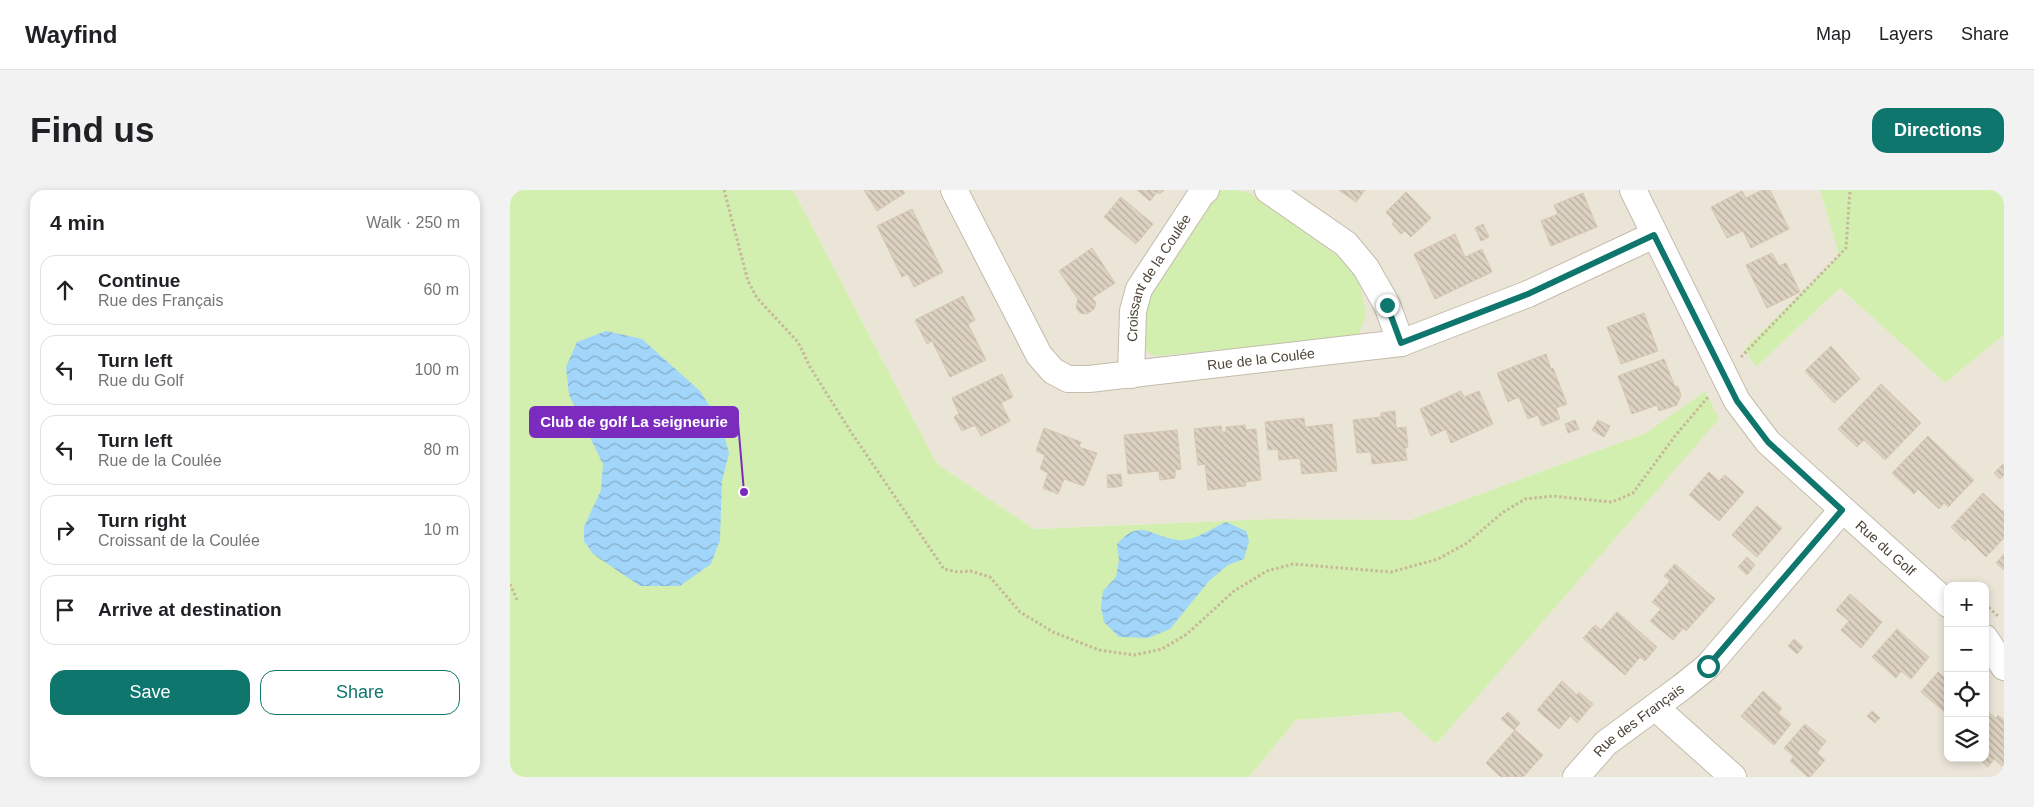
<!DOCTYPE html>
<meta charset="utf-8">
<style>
:root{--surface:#fff;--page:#f2f2f2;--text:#202124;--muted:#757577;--line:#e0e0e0;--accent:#0f766e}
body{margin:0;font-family:Arial,sans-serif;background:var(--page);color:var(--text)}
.controls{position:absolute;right:15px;bottom:15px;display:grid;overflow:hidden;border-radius:10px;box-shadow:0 2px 8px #0003}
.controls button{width:45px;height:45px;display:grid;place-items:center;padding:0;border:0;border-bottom:1px solid var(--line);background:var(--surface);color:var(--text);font:25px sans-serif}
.stop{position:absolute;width:15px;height:15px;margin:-11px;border:4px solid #0f766e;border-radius:50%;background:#fff}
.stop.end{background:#0f766e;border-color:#fff;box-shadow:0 1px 5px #0008}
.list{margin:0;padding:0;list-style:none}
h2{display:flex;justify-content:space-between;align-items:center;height:65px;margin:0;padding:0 20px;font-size:21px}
h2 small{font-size:16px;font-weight:400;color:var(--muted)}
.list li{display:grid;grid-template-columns:32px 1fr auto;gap:15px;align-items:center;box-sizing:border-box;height:70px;margin:0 10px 10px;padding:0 10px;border:1px solid var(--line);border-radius:15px}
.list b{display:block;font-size:19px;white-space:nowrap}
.list p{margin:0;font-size:16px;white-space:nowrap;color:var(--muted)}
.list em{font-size:16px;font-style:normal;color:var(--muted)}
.actions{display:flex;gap:10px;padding:15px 20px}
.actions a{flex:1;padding:11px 0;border:1px solid var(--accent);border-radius:15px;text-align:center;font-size:18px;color:var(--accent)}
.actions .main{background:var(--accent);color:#fff}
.icon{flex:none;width:28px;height:28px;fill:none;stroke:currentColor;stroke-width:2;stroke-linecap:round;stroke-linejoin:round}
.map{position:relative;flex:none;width:1494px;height:587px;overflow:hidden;border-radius:15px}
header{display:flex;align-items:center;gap:30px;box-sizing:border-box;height:70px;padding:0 25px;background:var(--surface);border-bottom:1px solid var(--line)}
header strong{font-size:24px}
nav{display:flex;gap:28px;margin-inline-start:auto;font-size:18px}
.intro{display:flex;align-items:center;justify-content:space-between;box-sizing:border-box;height:120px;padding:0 30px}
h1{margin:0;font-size:35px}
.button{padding:12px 22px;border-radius:15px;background:var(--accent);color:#fff;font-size:18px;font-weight:700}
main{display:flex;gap:30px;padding:0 30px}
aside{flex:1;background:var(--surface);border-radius:15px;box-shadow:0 2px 8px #0003}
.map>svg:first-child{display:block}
</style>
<header>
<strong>Wayfind</strong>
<nav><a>Map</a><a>Layers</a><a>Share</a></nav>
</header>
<div class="intro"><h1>Find us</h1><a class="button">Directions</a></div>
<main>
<aside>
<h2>4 min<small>Walk · 250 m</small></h2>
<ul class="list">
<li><svg class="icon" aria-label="ahead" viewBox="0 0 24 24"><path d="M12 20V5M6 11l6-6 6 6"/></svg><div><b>Continue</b><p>Rue des Français</p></div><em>60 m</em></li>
<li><svg class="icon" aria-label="left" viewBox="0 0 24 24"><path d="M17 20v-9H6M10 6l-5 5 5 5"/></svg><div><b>Turn left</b><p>Rue du Golf</p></div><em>100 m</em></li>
<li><svg class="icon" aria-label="left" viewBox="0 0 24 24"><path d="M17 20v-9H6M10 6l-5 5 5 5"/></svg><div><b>Turn left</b><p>Rue de la Coulée</p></div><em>80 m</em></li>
<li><svg class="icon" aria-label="right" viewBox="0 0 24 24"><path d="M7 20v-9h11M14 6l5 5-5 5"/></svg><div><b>Turn right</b><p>Croissant de la Coulée</p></div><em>10 m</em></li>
<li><svg class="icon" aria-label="arrive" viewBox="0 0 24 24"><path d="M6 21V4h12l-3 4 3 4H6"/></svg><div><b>Arrive at destination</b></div></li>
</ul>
<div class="actions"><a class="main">Save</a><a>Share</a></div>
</aside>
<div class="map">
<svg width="1494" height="587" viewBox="0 0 1494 587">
<defs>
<pattern id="water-waves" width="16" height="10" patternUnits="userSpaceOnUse" patternTransform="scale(1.25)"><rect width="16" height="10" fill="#a1d5f9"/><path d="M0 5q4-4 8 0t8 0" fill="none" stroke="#85aeca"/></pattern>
<pattern id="building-back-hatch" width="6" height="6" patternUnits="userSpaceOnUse" patternTransform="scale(1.25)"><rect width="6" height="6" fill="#ddd2c1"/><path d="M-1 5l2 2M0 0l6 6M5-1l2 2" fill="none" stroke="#b5ac9e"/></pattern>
</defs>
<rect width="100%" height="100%" fill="#f7f3ea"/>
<path fill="#ebe5d8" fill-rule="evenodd" d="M283,0H1310L1329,65L1234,159L1246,177L1330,98L1435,193L1494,145V587H739L786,530L890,522L927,554L1195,201L1136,243L900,330L762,329L524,339L427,274ZM1438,396H1475V568H1438Z"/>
<path fill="#d2efaf" d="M0,0H283L427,274L524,339L762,329L900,330L1136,243L1195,201L1209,229L926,554L890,522L786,530L739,587H0Z
M710,0H727L739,3L839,74L850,95L856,123L849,145L830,149L645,166L634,160L631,112L701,4Z
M1310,0H1494V145L1435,193L1330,98L1246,177L1234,159L1329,65Z"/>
<path fill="url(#water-waves)" d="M96,141L132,149L190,201L210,232L219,263L212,291L210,350L201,374L170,396H130L83,364L74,351V337L91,300L93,274L59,205L56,177L67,152Z
M716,332L736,341L739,351L734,369L718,375L699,391L660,439L638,448L609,447L594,432L591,417L593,401L606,387L609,370L607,354C631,327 641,347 668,350C683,352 702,338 716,332Z"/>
<path fill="url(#building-back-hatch)" stroke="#d6c7b0" d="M354,0H393L395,3L367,21Z
M627,0H654L650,4L647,2L640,11Z
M829,0H855L846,12Z
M1252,0H1260L1279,39L1241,58L1233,41L1217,48L1201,17L1232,1L1236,8Z
M896,2L921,28L901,47L895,41L891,44L882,34L884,31L876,22Z
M1073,3L1087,37L1041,56L1031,31L1048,24L1044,15Z
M611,7L643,34L626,54L594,27Z
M402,19L433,82L404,97L398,84L392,87L367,36Z
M973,34L979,47L971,51L965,38Z
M945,44L955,67L972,59L982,82L925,109L904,64Z
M582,58L605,93L582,108L586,113L584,119L577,124L570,123L566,117L568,109L549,81Z
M1262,63L1269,76L1276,73L1290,102L1257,118L1236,75Z
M453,106L465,130L458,134L476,170L440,187L422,151L417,154L405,130Z
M1134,123L1148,161L1111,174L1097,137Z
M1321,156L1350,189L1324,213L1295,181Z
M1036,164L1041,179L1043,178L1057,214L1046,218L1050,229L1032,236L1028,225L1018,229L1009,207L998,212L987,183Z
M1154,169L1165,197L1168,196L1171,205L1167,215L1149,221L1147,215L1122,224L1108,186Z
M492,184L503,207L491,213L500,231L471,246L465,235L452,241L444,227L449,224L442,208Z
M1371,194L1411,233L1375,270L1354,250L1347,257L1328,239Z
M951,201L954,207L969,201L983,234L941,253L936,239L921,246L910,219Z
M885,221L886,238L896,237L898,257L895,258L897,270L862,274L861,262L847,263L843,230L871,227V223Z
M794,228L795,237L822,234L827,281L792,284L790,268L769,270L768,259L758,260L755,232Z
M1065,230L1069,239L1058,243L1055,234Z
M1088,230L1100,236L1094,247L1082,240Z
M735,235L736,240L746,239L751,290L735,292L736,296L698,300L695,274L688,275L684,239L711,236L712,242H716V237Z
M534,238L571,252L569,257L587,263L574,296L554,289L548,304L533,298L538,283L530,279L535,265L526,261Z
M667,240L671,279L665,280V288L650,290L649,281L618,284L614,245Z
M1418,246L1464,290L1438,317L1434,313L1429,319L1408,299L1404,304L1382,283Z
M1493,274L1494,285L1490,289L1484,283Z
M1199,282L1209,291L1215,285L1234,302L1209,331L1179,305Z
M611,284L612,296L598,298L597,285Z
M1473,303L1493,322L1494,320V348L1476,367L1457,348L1455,351L1441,337Z
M1247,316L1272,338L1247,367L1222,345Z
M1494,364V380L1486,373Z
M1237,367L1245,375L1237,385L1228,377Z
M1165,374L1205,409L1176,441L1173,438L1163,450L1140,431L1151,419L1142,412L1160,391L1154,386Z
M1340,404L1372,432L1351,458L1331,440L1339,431L1326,420Z
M1107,422L1147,457L1135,471L1130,467L1115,485L1073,448L1085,435L1091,440Z
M1387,439L1419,467L1401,489L1391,481L1386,488L1362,467Z
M1284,449L1293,457L1287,464L1278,456Z
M1428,482L1438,491V525L1411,502Z
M1052,491L1067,505L1069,502L1083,514L1067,533L1060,526L1049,539L1027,520Z
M1253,501L1272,518L1268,523L1281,534L1264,555L1231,526Z
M1362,521L1370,528L1365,533L1357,526Z
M1477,521L1486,528L1488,525L1494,530V574L1492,576L1484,569L1478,577L1468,568H1475V523Z
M998,522L1010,533L1004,540L991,529Z
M1295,534L1316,551L1307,563L1315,570L1300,587H1298L1280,571L1284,566L1274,558Z
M1005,540L1033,565L1013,587H991L976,573Z"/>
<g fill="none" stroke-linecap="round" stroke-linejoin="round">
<defs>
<g id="street">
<path id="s1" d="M444,0L529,165L543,181L558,189H579L891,153L1018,104L1144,45"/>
<path d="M758,0L836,54L856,78L877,115L891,153"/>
<path id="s2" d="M1123,0L1227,211L1258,252L1438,414"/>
<path id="s3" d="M621,185L623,121L629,99L692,3L696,0"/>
<path d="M1475,448L1494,477"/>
<path d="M1145,517L1223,587"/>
<path id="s4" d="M1066,587L1096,553L1172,497L1198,476L1332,320"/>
</g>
</defs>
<use href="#street" stroke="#c4bbab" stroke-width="28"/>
<path stroke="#c7b79b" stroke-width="3" stroke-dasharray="2.5 2.5" stroke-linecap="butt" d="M214,0L238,91L247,108L288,152L300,177L341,242L434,379L448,382L461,381L480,387L510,422L543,442L589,460L624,465L652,459L677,444L724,401L757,381L783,374L881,382L928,369L957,353L992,323L1015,309L1043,306L1102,312L1123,303L1165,246L1198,207
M1231,167L1336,58L1340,0
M0,394L7,410
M1475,414L1488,426"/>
<use href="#street" stroke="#fff" stroke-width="26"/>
</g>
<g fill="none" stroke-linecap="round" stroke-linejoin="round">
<path stroke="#0f766e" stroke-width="6" d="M877,115L891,153L1018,104L1144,45L1227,211L1258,252L1332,320L1198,476"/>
</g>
<g text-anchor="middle" stroke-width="4.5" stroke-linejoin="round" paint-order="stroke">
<g font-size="14" fill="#4c4437" stroke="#fff">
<text dy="5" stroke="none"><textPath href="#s3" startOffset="104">Croissant de la Coulée</textPath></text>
<text dy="5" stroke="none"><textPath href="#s1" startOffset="418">Rue de la Coulée</textPath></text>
<text dy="5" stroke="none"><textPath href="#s2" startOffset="445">Rue du Golf</textPath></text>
<text dy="5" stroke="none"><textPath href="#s4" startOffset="85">Rue des Français</textPath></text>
</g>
</g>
<path fill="none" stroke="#7b2cbf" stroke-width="2" d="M234 302L228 232"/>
<circle fill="#7b2cbf" stroke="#fff" stroke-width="2" cx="234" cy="302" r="5"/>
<rect fill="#7b2cbf" stroke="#7b2cbf" stroke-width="2" x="20" y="217" width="208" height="30" rx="5"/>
<g font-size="15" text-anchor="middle" font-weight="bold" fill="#fff">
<text x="124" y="237">Club de golf La seigneurie</text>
</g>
</svg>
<div class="controls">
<button>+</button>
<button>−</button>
<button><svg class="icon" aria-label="locate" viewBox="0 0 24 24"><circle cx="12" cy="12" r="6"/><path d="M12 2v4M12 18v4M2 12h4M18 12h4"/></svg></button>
<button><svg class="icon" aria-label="layers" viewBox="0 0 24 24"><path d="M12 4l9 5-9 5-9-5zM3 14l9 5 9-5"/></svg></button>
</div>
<div class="stop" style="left:1198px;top:476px"></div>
<div class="stop end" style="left:877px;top:115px"></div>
</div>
</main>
